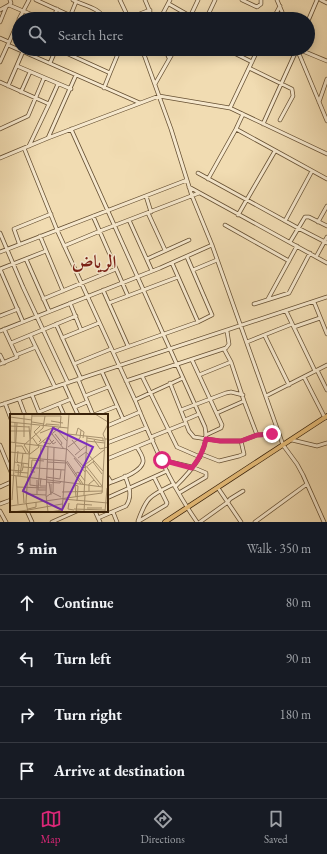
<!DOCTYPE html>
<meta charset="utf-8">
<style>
:root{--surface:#171b24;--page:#242831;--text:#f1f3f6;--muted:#9ea1a6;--line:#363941;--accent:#db2777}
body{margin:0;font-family:"EB Garamond",Amiri,serif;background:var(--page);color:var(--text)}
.stop{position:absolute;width:12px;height:12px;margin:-9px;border:3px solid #db2777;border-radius:50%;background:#fff}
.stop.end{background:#db2777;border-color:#fff;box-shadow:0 1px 4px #0008}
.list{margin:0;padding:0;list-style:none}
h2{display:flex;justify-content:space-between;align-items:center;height:52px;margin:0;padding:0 16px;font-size:17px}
h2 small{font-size:13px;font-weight:400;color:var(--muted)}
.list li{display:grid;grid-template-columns:26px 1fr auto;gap:12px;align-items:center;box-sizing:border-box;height:56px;padding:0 16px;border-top:1px solid var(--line)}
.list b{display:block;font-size:15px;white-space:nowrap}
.list em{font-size:13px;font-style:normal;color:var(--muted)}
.icon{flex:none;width:22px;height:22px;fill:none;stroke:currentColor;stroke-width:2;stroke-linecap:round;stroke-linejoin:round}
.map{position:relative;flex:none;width:327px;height:522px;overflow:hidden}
.search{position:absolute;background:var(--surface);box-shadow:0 2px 10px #0003;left:12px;right:12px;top:12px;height:44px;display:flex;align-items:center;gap:10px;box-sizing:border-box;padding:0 14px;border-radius:22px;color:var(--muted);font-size:15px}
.sheet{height:276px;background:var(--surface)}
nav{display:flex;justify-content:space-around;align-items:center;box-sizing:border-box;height:56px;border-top:1px solid var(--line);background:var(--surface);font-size:11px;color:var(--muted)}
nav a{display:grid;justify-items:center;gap:2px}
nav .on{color:var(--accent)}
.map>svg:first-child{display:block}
</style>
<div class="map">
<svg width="327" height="522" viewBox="0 0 327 522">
<rect width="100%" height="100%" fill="#f1dcb2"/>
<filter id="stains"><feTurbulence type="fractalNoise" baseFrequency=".005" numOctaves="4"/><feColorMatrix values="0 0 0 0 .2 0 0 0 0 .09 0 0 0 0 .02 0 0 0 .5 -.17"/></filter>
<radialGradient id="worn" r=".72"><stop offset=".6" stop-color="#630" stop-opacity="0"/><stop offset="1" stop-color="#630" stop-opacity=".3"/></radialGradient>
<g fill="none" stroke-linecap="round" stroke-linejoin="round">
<defs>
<path id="minor" d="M36,0L78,19
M73,0C82,5 101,8 104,19
M120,0L129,19
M145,0L153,19
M242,0L257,7L261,4V0
M277,0L285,19
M321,0L327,3
M169,4L190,16
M9,5L42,19
M0,10L9,5L11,3L10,0
M129,18L150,10
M19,19L29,0
M53,19L57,9
M69,19L76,2
M160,19L170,0
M189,19L198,0
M206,19L215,0
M273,19L280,6
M308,21L317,0
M0,22L6,7
M0,38L9,42
M8,45L140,103
M57,49L110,73L104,88
M108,49L118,54
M142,49L171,129L192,196L212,245L283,445L297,464L303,475L324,522
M165,49L169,58
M226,49L252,62
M297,49L327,121
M298,49L327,61
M0,62L19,20
M50,63L56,49
M17,66L71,89
M249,68L292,89L293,96L280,120
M110,73L120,49
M0,82L49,104L58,84
M155,84L175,49
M8,86L24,49
M21,92L30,72
M319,102L327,79
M230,108L258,49
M263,124L297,49
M0,129L28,116L44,78
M71,129L205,427C210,451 191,471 175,487
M236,129L327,179
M48,138L76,75
M29,146L49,104
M24,148L57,230L135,400C152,442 171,485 197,522
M0,158L48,138L159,96L230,108L327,154
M198,173L298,228L327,243
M208,179L236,129L243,114
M189,187L327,263
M146,196L151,212
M148,213L165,250
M238,215L275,151
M93,216L128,296
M129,220L152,271
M285,221L312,171
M318,222L327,206
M225,225L289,261
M0,233L23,287L68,383
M40,236L63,291
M290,242L305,217H309L327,226
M19,243L14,229L51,214
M64,246L100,231L199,193
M0,252L187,180
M316,257L327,237
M26,259L49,311
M147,259L189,240
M172,263L198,322
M0,269L23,322
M0,269L46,251
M193,270L217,260
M103,290L128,346
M43,299L116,269
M268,299L297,246
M314,302L327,334
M70,303L81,330
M109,303L178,277
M254,304L289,293L310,253
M286,311L315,371
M0,316L18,309
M56,324L81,379
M294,327L320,318
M0,331L160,268L212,245
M30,335L55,387
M265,336L289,385
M62,338L99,323
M247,342L292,324
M11,343L76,316
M113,352L198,322L212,315L187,257
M0,355L4,363
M16,355L36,347
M192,360L222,425L221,428L206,435
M0,364L17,357L4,329
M74,364L111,349
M317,370L327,390
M102,372L123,419
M199,375L231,362
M142,376L177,447L200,457
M304,377L325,418
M78,379L93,415
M126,381L226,348L229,344L227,331
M170,383L189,431L194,437L220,441H241L257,435L279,434
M64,384L78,415
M32,395L40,415
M85,396L108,387
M266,396L327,365
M19,399L25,415
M135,400L183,378
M244,401L257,435
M5,403L11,419
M59,404L64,415
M0,405L327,297
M75,407L87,402
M181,410L226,393L231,392L243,395
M39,412L71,399
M217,413L244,401L231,362L224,349
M94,415L117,406
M185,420L199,414
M107,426L140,412
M151,437L186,423
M292,440L317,446L327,443
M107,443L146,428
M0,445L11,472
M201,454L219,461L239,456L244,454L241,441
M107,459L153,440
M162,460L192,467L206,473V477L179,493
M107,476L111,482
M107,484C116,480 141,473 143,462C144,457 139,451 137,447
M0,487L11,482
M218,488L241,522
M107,498L167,471
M0,504L11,500
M0,511L6,522
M27,511L32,522
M95,511L100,522
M113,512L117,522
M98,518L126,506C133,496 129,486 125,476
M138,521C147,496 150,496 174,484
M139,521L166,505L167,503L154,477
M52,522L77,511
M200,522L228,502L230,499L243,491
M255,522L307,484"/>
<path id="major" d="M165,522L327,416"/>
</defs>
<use href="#minor" stroke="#665033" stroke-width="4.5"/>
<use href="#major" stroke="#382109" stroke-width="5.5"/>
<use href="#minor" stroke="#f6e8cd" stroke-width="3"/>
<use href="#major" stroke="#e8be79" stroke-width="4"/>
</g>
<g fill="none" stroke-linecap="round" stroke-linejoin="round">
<path stroke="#db2777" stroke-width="5" d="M162,460L192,468C199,459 204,450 206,439L220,441H241L257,435L272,434"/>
</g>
<g text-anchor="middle" stroke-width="3" stroke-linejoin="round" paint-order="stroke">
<g font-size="18" font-weight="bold" fill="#7a1f14" stroke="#f6e8cd">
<text x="94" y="268">الرياض</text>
</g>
</g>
<g transform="translate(10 414)">
<rect width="98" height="98" fill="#f1dcb2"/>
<path fill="none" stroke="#a7916e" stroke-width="1" d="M85,0L98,8M22,2H51L50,14M0,3L22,6M41,7L53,9M0,8L58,14M22,8L34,10M0,12L19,13M19,12L20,25M36,12V10L49,11M47,16L57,27M0,17H21M30,19L45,13M42,20L54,35M45,20L52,29L51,31M58,20L93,24V27M66,21L68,14L74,18L73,24M14,23V0M38,23L43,30L46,28M77,24L94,27M95,25L93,20L98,10M62,26L70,36M84,26L90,35L98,33M77,27L95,29M0,28L57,35L75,54L84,47M29,28L31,26L24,18L30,12M33,28L40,30L44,26M5,29V9M28,31L49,14M6,32H12L16,39M38,33L36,81L38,98M58,33L70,24L71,16M8,37L7,47L9,49M0,38L20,40L29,33L22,23M19,39L14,31L33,14L35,2M65,41L77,31M19,44L55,47M64,44L75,58M68,44L76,38L93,57M22,46L21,58H25M22,46L34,47M57,47L73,70M4,48L19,50M37,48L56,49M56,48L71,70M83,48L92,60M13,49V53L55,56M76,50L94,36M7,51H9L8,62M77,53L92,72M0,56L12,57L13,53M76,56L89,72M5,58L18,59M65,60L68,58L75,67M0,61L93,73M6,62L8,90M10,62L13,39M20,63V71L28,72M36,63L50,65L51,56M29,64L31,33M29,64L28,76H36M31,64L30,72H36M36,68L50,69L51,67M39,68L41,81M41,70V78L51,83M65,70L66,83M65,71L68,72L67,87M7,73L36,74M13,75L14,89M79,77V70L84,66M52,78L93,77M17,80L36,81M27,80V66M74,81L77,22M36,83L43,78L44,34M53,85L98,89M2,86L7,9M59,89L58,95L64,96M0,92L92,79L95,25H98M77,94H92M18,95L26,93V88M64,95L95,96M18,96L52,90M66,97L82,98M3,98L18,96M18,98L16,88L22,0M40,98L52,96M52,98L59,0M66,98L67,90L82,91M74,98L75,81M95,98L97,74"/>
<path fill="#7b2cbf" fill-opacity="0.15" stroke="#7b2cbf" stroke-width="2" d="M43,14L83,33L52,96L13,77Z"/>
<rect width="98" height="98" fill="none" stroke="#382109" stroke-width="2"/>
</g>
<rect width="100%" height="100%" filter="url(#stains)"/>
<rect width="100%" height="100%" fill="url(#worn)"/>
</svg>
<div class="stop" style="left:162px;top:460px"></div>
<div class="stop end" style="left:272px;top:434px"></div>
<div class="search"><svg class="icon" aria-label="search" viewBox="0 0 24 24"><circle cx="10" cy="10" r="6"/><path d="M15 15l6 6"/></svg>Search here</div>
</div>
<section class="sheet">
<h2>5 min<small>Walk · 350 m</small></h2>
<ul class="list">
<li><svg class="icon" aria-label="ahead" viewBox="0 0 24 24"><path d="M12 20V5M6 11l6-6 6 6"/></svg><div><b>Continue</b></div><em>80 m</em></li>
<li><svg class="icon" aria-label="left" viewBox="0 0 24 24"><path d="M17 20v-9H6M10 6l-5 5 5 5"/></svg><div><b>Turn left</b></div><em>90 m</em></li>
<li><svg class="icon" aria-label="right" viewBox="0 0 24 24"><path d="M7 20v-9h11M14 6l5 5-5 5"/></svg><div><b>Turn right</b></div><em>180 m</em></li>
<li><svg class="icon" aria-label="arrive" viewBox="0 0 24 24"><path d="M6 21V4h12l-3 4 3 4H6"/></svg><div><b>Arrive at destination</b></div></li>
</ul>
</section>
<nav>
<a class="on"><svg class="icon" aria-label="map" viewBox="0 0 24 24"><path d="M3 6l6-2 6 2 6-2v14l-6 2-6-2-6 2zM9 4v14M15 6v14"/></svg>Map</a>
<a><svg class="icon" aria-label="directions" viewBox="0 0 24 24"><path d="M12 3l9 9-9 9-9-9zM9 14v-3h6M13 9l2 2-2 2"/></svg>Directions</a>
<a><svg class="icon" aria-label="saved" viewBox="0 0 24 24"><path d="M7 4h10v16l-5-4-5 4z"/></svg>Saved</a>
</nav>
